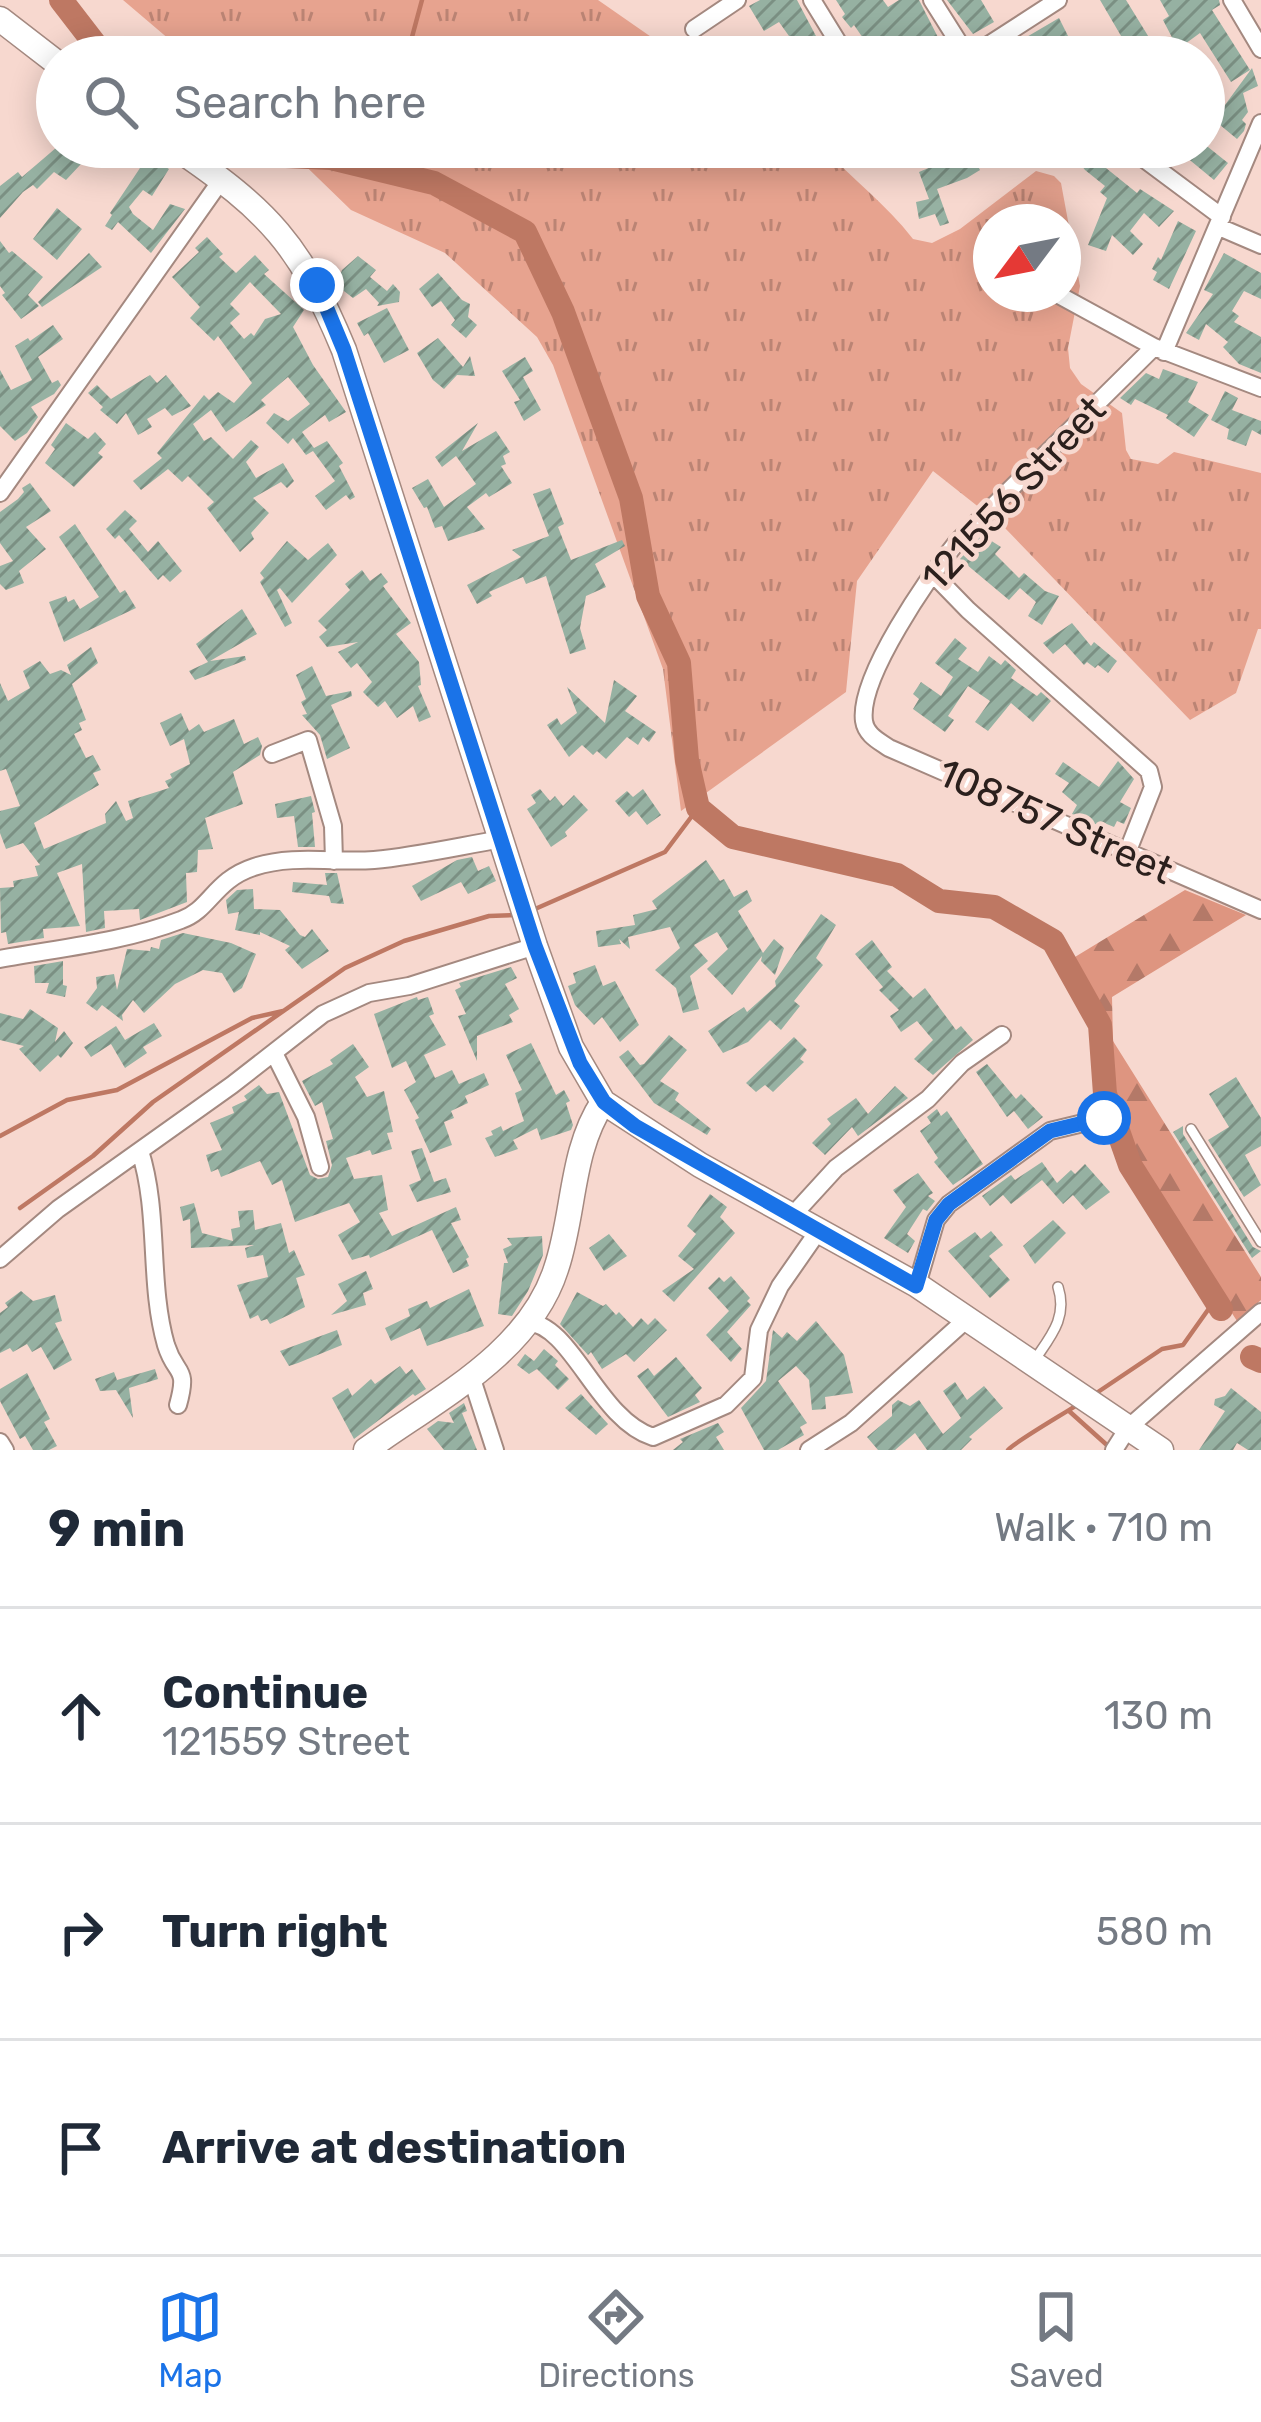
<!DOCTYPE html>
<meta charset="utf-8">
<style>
:root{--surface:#fff;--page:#f6f6f7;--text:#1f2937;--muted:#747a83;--line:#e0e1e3;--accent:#1a73e8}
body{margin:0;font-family:Rubik,sans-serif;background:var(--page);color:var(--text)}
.compass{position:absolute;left:973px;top:204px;width:108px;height:108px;border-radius:50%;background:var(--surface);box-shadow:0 6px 30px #0003;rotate:238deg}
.stop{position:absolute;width:36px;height:36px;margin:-27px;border:9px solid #1a73e8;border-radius:50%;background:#fff}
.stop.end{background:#1a73e8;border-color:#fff;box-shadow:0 3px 12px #0008}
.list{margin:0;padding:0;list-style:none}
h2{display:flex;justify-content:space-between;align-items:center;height:156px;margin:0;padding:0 48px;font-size:51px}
h2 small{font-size:39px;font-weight:400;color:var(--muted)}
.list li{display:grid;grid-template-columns:78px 1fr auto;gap:36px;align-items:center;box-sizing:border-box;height:216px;padding:0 48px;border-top:3px solid var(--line)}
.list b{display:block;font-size:45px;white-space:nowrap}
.list p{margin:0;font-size:39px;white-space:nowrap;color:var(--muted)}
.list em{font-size:39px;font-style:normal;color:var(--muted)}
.icon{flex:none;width:66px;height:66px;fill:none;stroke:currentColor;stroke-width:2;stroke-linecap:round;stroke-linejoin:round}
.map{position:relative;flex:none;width:1261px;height:1450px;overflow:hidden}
.search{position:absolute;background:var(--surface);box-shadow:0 6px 30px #0003;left:36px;right:36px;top:36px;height:132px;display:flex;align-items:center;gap:30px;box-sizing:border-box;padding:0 42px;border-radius:66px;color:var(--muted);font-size:45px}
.sheet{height:804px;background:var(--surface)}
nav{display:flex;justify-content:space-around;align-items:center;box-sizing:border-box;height:168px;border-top:3px solid var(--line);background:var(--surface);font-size:33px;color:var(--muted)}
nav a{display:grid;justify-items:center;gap:6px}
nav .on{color:var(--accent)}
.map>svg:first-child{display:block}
</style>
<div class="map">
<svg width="1261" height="1450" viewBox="0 0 1261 1450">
<defs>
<pattern id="grass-tufts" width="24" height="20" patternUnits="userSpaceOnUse" patternTransform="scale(3)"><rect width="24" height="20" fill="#e7a38f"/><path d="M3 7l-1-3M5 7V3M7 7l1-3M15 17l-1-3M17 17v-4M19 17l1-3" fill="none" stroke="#bb8474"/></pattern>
<pattern id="forest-firs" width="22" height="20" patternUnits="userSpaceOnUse" patternTransform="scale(3)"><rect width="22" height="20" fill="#de9580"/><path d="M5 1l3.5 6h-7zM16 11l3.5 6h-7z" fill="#b47968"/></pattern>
<pattern id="building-hatch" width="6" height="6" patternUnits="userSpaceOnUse" patternTransform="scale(3)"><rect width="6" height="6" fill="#96b1a2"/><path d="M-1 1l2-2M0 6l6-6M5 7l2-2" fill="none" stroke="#7b9083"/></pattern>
</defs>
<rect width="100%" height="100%" fill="#f7d8cf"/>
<path fill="url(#grass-tufts)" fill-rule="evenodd" d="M123,0H598L680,57H190Z
M286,147H823C853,180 886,204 913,239L932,243L960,229L1036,171L1054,176L1061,183L1080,286L1068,348L1070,368L1081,384L1122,413L1126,450L1131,459L1158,464L1174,452L1261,473V629H1258L1236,693L1190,720L1004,527L933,471L857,581L846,692L681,811L663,669L553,365L537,337L445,253L351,210ZM991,222H1063V294H991Z"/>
<path fill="url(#forest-firs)" d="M1185,890L1246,915L1112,997L1113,1041L1261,1277V1300L1237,1321L1134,1162L1110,1093L1105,1023L1070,960Z"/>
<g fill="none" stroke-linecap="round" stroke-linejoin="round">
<path stroke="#be7863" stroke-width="4.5" d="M396,57L412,37L422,0
M535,909L665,852L698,808
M0,1136L67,1100L117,1090L252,1018L283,1011
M20,1208L93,1156L153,1102L345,968L404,941L489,916L519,915
M1092,1396L1162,1349L1183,1345L1215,1300
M1069,1411L1108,1446
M1008,1450C1013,1443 1065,1413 1077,1405"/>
<path stroke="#be7863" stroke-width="24" d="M61,0L105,57
M249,147L286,156L331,158L434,183L525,232L563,312L631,498L648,596L679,663L687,760L698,808L733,837L897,875L939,901L994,907L1053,941L1100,1025L1105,1094L1130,1165L1221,1309
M1252,1357L1261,1361"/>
</g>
<path fill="url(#building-hatch)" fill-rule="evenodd" d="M760,0H797L827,57H804L779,22L764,31L749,6Z
M836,0H883L888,7L899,0H919L948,57H918L906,41L889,52L893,57H876L854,25L851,28L842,17L845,14Z
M947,0H981L994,22L973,34Z
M1100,0H1126L1161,57H1098L1124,41Z
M1160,0H1219L1220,5L1212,10L1250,70L1231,82L1200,33L1178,49L1163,20L1169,16Z
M1059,18L1071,42L1049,57H1031L1025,48L1016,57H1006L1003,51Z
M1252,68L1258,86L1243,93L1248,112L1242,120L1246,124L1244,131L1237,139L1214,120Z
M57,147H97L66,180L54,172L37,189L33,185L23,192L0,218V186L18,172L22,177Z
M979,147H1013L977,164L980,170L967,178L937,189L949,223L940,226L935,214L919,219L916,202L929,199L919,172Z
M1067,147H1092L1111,162L1106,168L1137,193L1140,189L1174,211L1159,227L1144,213L1130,231L1143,244L1133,255L1112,235L1106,251L1088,245L1107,198L1100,192L1105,186L1085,170Z
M1174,147H1208L1228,163L1214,180Z
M148,156L169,169L152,196L143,190L129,207L133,214L153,230L170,204L185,209L151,253L118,222L112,230L105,226L112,215L110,213Z
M57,208L82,229L57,260L33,239Z
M1178,221L1196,231L1169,289L1153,280L1157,272L1152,269L1158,257L1161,260Z
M207,237L223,254L219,257L236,273L255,255L269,270L264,274L304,310L293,327L313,365L346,412L329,422L325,415L302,432L314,448L327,441L343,463L339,466L355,497L350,500L346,495L326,510L315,496L335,481L313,451L306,455L293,438L288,444L266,423L274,413L288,421L310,404L288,377L261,400L266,405L226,432L211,410L193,424L204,441L211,437L233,459L251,440L259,447L246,462L256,478L283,463L294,481L287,488L281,482L253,498L269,513L251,533L254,539L240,552L207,508L214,502L188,476L182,482L168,469L141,490L133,481L162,458L157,453L204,395L209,400L218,392L234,403L252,383L218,336L214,341L190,318L200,307L172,277L199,252L195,248ZM250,282L281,314L265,319L254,336L251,333L244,339L230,323L240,314L230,304Z
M0,241L9,253L12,251L43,277L28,295L39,306L21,319L2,295L5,293L0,286Z
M89,253L102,267L42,307L38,302Z
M1224,253L1261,273V299L1244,291L1232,311L1239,316L1234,322L1261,337V373L1239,364L1223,347L1228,342L1206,324L1199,340L1186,333L1213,294L1204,290Z
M358,256L376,270L370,277L387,291L393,284L400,292L399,302L377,306L379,303L366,289L353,298L340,288L344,282L339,278L342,270Z
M438,273L462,300L470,304L468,317L477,325L466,338L451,325L455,320L441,301L432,307L419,289Z
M387,308L409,350L384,363L368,333L364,336L357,323Z
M53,325L63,339L38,357L52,383L58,380L61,385L54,394L31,407L38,417L27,433L15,441L0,426V370L11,390L32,380L15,346L28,338L30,341Z
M438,338L463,367L470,356L475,376L457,375L444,389L433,380L417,353Z
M525,357L533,371L523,377L541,410L524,421L514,402L520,400L502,371Z
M1163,369L1198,382L1188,402L1209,415L1194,437L1166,418L1168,415L1135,399L1131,405L1120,398L1146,373L1159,379Z
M150,375L157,383L166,375L191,406L172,416L165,408L147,419L152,427L138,435L126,413L117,424L100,410L103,407L88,393L97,385L111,399Z
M1225,391L1238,398L1232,410L1261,421V435L1252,430L1246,446L1227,439L1229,429L1211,420Z
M66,423L88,439L95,432L106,444L98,453L103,457L74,487L45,463L55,449L51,445Z
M478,423L462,451L496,431L510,452L503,456L506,464L501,466L512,483L489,497L486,493L467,507L485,529L448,541L442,526L435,528L427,507L424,508L412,488L428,479L444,507L476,484L456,456L442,467L435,457Z
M30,483L51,511L26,527L46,549L19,571L24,583L6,590L0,584V566L13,561L0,543V512L18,499L24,492L22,488Z
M550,488L564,524L558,527L571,560L622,540L625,546L595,564L606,587L586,596L580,628L586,649L570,654L546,576L526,584L523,577L489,592L492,596L477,604L467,585L521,557L512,550L549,536L533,494Z
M125,510L137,521L129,529L148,552L158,541L182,571L170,582L163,575L158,580L119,535L115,539L106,529Z
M75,524L120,593L125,590L136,608L64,642L49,602L66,596L68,602L74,599L80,609L99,597L59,537Z
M982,535L1001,547L995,554L1019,578L1024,573L1045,591L1059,596L1042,625L1028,616L1036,602L1020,588L1009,600L960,559Z
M287,541L308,560L328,543L337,555L292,603L280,588L277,590L292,623L285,627L260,582L264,578L260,573Z
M362,570L370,581L381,573L388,582L383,586L411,623L396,634L419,662L421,685L418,686L431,717L419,722L413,706L397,718L385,701L378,707L363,692L372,682L357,663L351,668L338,652L358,642L327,647L319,637L327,630L318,621L350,590L345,584Z
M242,609L257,634L210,661L245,656L246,660L195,680L189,671L208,662L196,644Z
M1072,623L1091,646L1094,642L1117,661L1108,673L1098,665L1095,668L1087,662L1084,665L1065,644L1053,654L1043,643Z
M955,638L967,648L958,659L978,672L989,656L1001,665L1005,660L1016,670L1011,678L1037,696L1041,692L1051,701L1033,722L1011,703L988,731L975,722L990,701L968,686L948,716L954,720L945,732L913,709L919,699L913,694L921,682L941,696L953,677L935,663Z
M91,647L98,663L72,684L86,720L79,723L82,730L74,734L86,758L93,755L101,770L93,773L99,785L34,823L44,849L106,823L105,814L116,801L126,821L133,818L128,801L169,788L165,781L172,778L170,774L190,764L184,739L170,746L160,723L181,713L189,731L199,724L204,732L234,719L244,744L258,737L262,746L260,755L233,772L243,804L205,818L213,849L198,850L197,872L186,873L187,902L140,920L139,909L104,911L105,928L86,932L82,864L57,873L80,926L43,929L44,938L8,944L6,932L1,933L0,888L14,887L13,881L38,876L35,866L40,865L23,843L6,849L0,833V811L20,806L6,769L0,771V683L8,701L30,688L23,671L40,661L50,674L61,670L71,675L67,665Z
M312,666L326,696L351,691L352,696L331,705L350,748L327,759L320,735L302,715L307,714L301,702L306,699L296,675Z
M614,680L637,696L625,711L656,732L649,742L643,737L638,745L627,737L606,759L597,751L593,755L582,745L569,757L547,725L557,718L561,725L577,713L567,687L605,723Z
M1118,761L1134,779L1120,802L1131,808L1124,824L1117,821L1114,827L1102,822L1100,826L1072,814L1077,805L1062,792L1069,783L1055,774L1063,762L1099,787Z
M540,789L550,801L555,796L563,806L574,795L588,810L565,832L567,836L551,847L527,809L536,803L531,795Z
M643,789L661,815L647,825L636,811L629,817L615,801L627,791L633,797Z
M311,796L315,812L312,813L315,847H298L294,816L277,818L275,804Z
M472,857L478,871L489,866L496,881L468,894L461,882L421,901L412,886L457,860Z
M706,860L720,881L724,879L734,897L747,890L752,901L738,911L763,953L774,939L784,948L775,975L761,961L762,956L732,995L707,969L728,949L717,932L694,945L708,961L690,976L699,1009L683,1013L676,988L655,970L680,948L670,927L628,937L630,949L619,939L621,944L598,947L596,931L635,925L633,915L657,909L652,901Z
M325,873H337L344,904L331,903L329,896L292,892L293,882L327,885Z
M253,889L254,909L280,910L300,935L305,937L312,929L329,951L302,969L285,950L290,946L260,932V935L235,930L239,912L228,914L226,900L237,890Z
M821,914L836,925L816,958L823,965L794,1001L800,1006L781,1030L770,1020L748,1042L723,1053L708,1031L744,1007L747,1012L776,986L775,981Z
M183,933L231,943L256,954L242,988L234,993L222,973L203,970L175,984L144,1013L133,1000L122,1015L123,1021L102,1005L97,1011L86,1003L97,988L96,977L114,974L117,990L127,949L150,951L151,947L159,949L161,940Z
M872,940L892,967L887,971L913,998L925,988L956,1030L961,1026L973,1040L933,1075L914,1059L933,1040L917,1021L901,1032L890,1016L899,1010L879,990L883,987L855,954Z
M63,961V985L67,986L65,997L46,993L49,983H35L34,966Z
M595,965L603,986L615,981L639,1025L620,1042L602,1017L594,1025L575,1005L568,986L576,983L573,973Z
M511,967L517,978L505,984L519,1009L509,1015L513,1022L477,1036V1061L458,1016L466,1014L455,990L461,987L459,983Z
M417,997L418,1000L428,997L434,1014L429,1016L446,1045L424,1055L435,1078L452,1070L459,1084L484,1073L489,1085L465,1096L468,1103L451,1111L454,1118L444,1122L452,1145L430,1153L415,1120L419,1118L404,1090L416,1082L406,1061L392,1068L374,1014Z
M30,1009L58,1028L55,1042L64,1031L73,1043L61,1058L58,1055L40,1072L19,1049L24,1046L0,1040V1013L23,1019Z
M154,1023L162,1036L143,1047L147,1053L125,1068L111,1044L91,1057L84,1047L116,1026L125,1040Z
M669,1035L687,1050L660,1081L679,1093L675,1100L711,1129L707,1135L654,1103L619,1057L628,1050L640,1065L644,1064Z
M794,1037L807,1050L800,1059L804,1062L773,1092L765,1085L756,1092L746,1083Z
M531,1043L556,1095L564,1090L570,1101L566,1103L573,1125L571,1130L541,1140L537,1128L513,1140L518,1149L495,1157L485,1138L493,1135L491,1131L501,1126L503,1131L524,1121L515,1093L522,1090L506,1055Z
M353,1044L369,1067L355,1077L367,1097L384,1091L393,1132L387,1133L392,1149L372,1155L370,1150L346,1158L354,1179L382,1175L388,1210L379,1213L392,1236L456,1207L461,1220L451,1223L469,1257L466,1259L469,1266L453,1273L432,1230L370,1258L369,1255L352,1260L338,1235L360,1222L349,1203L295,1222L282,1180L272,1185L260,1161L221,1177L218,1169L211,1172L206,1155L222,1150L210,1123L234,1113L232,1107L247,1100L244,1096L259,1085L267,1094L279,1092L310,1175L318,1179L328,1177L332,1165L326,1141L333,1139L322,1102L315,1106L302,1081L333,1064L330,1060Z
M987,1064L1016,1099L1021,1094L1043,1117L1028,1129L1014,1111L1007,1117L976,1072Z
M1236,1077L1261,1118V1146L1245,1155L1261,1185L1244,1197L1208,1140L1229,1127L1209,1094Z
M895,1086L908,1098L858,1136L852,1127L825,1155L812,1143L831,1124L827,1119L856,1098L868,1114Z
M937,1109L941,1116L947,1111L983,1164L953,1185L934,1162L938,1158L920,1131L931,1123L927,1117Z
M1183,1126V1134L1253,1247L1261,1251L1252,1258L1173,1132Z
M422,1148L434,1182L446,1178L451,1192L417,1202L409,1185L421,1180L411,1151Z
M1042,1162L1057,1183L1071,1170L1075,1174L1085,1164L1110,1192L1086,1210L1073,1195L1063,1204L1042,1180L1011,1204L1003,1195L990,1206L982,1196L1011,1175L1015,1180Z
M918,1173L933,1193L928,1196L935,1201L927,1211L923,1209L907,1234L915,1241L908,1253L884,1238L906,1207L893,1190Z
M710,1194L727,1207L720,1217L735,1233L674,1302L662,1291L694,1269L678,1256L696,1234L687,1226Z
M194,1203L202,1233L233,1241L231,1229L240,1227L238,1211L253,1210L255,1230L281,1223L289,1253L294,1250L305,1275L296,1278L305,1307L270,1324L267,1319L261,1321L258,1315L250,1319L237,1285L268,1277L263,1255L247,1258L245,1248L254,1245L191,1248L190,1219L183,1221L180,1207Z
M1053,1220L1066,1233L1035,1264L1023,1246Z
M991,1231L1003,1245L989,1256L1010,1280L990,1298L948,1251L975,1232L981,1239Z
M609,1234L627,1256L604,1271L589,1248Z
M542,1236L543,1255L528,1291L512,1316L498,1314L504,1263H508L503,1249L512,1245L507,1238Z
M366,1271L373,1289L363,1293L366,1305L331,1315L347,1301L338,1284Z
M731,1276L750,1298L747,1301L751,1305L727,1332L742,1349L731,1362L706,1335L729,1311L708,1288L719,1277L724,1282Z
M469,1289L484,1326L427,1346L420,1328L391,1341L385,1328L410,1316L408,1309L427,1301L430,1308Z
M21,1291L33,1301L55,1295L62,1321L55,1323L72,1360L54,1370L41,1347L32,1352L27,1344L13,1352L10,1348L0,1353V1313L8,1307L5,1303Z
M577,1292L603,1306L606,1304L616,1315L619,1312L633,1327L641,1318L648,1325L655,1318L667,1330L634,1362L626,1354L602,1369L591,1352L588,1355L560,1324Z
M816,1321L844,1355L853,1393L825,1397L826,1409L812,1410L809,1380L796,1366L778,1381L807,1423L800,1427L804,1435L778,1450H764L741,1408L766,1381L773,1330L782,1338L787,1332L797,1341Z
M337,1330L342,1345L298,1363L289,1366L280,1351Z
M544,1349L558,1361L555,1365L569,1379L558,1390L537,1369L529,1374L517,1365L525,1354L534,1361Z
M676,1357L702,1388L695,1395L700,1402L668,1417L637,1376L648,1368L654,1376Z
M400,1366L406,1374L412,1369L426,1389L415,1396L413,1394L354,1439L332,1398L348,1388L352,1396L371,1379L375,1384Z
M155,1369L158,1379L129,1388L133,1418L116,1390L100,1391L95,1379L114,1372L117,1380Z
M27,1373L50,1419L44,1422L57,1446L49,1450H33L25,1436L20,1439L0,1401V1389Z
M955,1382L967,1400L984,1386L1003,1408L969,1437L972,1439L961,1450H927L915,1433L895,1450H878L867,1437L892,1416V1405L898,1400L910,1406L919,1400L943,1434L961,1418L943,1391Z
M1231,1388L1261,1412V1450H1248L1237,1443L1233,1450H1199L1225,1411L1214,1405L1215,1399L1225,1396Z
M581,1394L608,1424L596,1435L565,1408Z
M464,1403L467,1411L462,1413L477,1450H444L427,1429L438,1421L454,1423L449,1413Z
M718,1423L724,1432L716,1437L724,1450H673L683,1442L680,1439Z"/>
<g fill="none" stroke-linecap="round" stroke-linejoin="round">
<defs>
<path id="lane" d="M1191,1129L1261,1242
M1034,1361C1050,1337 1068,1318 1058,1287"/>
<path id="street" d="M812,0L847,57
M932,0L968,57
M1232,0L1261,49
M694,29L737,0
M970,57L1058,0
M1128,147L1222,217
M1219,227L1261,245
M1057,294L1154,347L1261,388
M1154,347L957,542C930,575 858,677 864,721C866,735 879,741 889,748L1261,910
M1164,352L1261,123
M0,493L222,179
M932,573L968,610L1149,771L1153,787L1127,853
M272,754L308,740L333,826L334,861
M0,959C60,948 124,942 181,920C210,910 214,880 254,867C293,854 334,863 374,860C417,856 460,846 502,839
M274,1053L306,1117L320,1167
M140,1151C160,1214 148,1282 166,1345C176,1377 189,1365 178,1405
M793,1215L836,1168L928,1099L962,1063L1002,1035
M0,1259L58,1209L232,1085L323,1014L369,993L409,986L535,946
M917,1285L936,1220L949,1204L1050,1131L1104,1118
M526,1322C572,1323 597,1419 653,1437L726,1405L753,1378L759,1330L780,1286L819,1230
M471,1376L495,1450
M0,1442L5,1450
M809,1450L851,1423L968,1318
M1114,1450L1128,1428L1261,1312"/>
<path id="secondary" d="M0,19L57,63
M175,147C269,211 300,244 344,350L535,946L571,1047L603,1102L700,1165L917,1285L1161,1450
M366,1450C433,1401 529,1354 556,1269C575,1213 570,1152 603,1102"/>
</defs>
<use href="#lane" stroke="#a48980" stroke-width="12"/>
<use href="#street" stroke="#a48980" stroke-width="20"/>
<use href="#secondary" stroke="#a48980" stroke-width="27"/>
<use href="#lane" stroke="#fff" stroke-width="9"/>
<use href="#street" stroke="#fff" stroke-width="16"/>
<use href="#secondary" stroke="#fff" stroke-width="24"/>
</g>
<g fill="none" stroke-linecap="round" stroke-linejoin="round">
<path stroke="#1a73e8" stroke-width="15" d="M317,285L344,350L535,946L580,1063L604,1102L635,1126L916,1286L936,1220L949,1204L1050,1131L1104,1118"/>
</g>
<g text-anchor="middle" stroke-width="9" stroke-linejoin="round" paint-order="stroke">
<g font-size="39" fill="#2b201d" stroke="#f7d8cf">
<text transform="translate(1013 493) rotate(-47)" y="14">121556 Street</text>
<text transform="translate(1056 821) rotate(24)" y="14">108757 Street</text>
</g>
</g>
</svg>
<svg class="compass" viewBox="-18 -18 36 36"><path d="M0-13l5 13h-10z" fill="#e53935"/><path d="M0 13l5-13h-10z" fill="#747a83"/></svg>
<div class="stop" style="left:1104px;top:1118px"></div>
<div class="stop end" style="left:317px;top:285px"></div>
<div class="search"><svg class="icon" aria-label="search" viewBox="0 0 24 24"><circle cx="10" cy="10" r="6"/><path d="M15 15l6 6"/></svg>Search here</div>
</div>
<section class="sheet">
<h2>9 min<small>Walk · 710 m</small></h2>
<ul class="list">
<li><svg class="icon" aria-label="ahead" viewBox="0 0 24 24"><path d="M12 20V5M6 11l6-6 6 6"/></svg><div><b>Continue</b><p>121559 Street</p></div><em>130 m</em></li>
<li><svg class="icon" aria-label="right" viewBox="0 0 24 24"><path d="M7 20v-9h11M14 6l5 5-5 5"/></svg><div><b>Turn right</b></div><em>580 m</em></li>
<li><svg class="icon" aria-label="arrive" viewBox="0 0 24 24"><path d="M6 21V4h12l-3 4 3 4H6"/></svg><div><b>Arrive at destination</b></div></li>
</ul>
</section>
<nav>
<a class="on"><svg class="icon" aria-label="map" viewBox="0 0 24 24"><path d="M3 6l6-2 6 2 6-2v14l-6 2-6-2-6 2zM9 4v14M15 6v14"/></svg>Map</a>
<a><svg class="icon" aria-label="directions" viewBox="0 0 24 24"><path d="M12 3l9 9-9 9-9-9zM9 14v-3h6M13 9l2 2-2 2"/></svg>Directions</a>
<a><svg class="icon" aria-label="saved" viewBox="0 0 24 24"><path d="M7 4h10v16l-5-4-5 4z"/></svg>Saved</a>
</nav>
